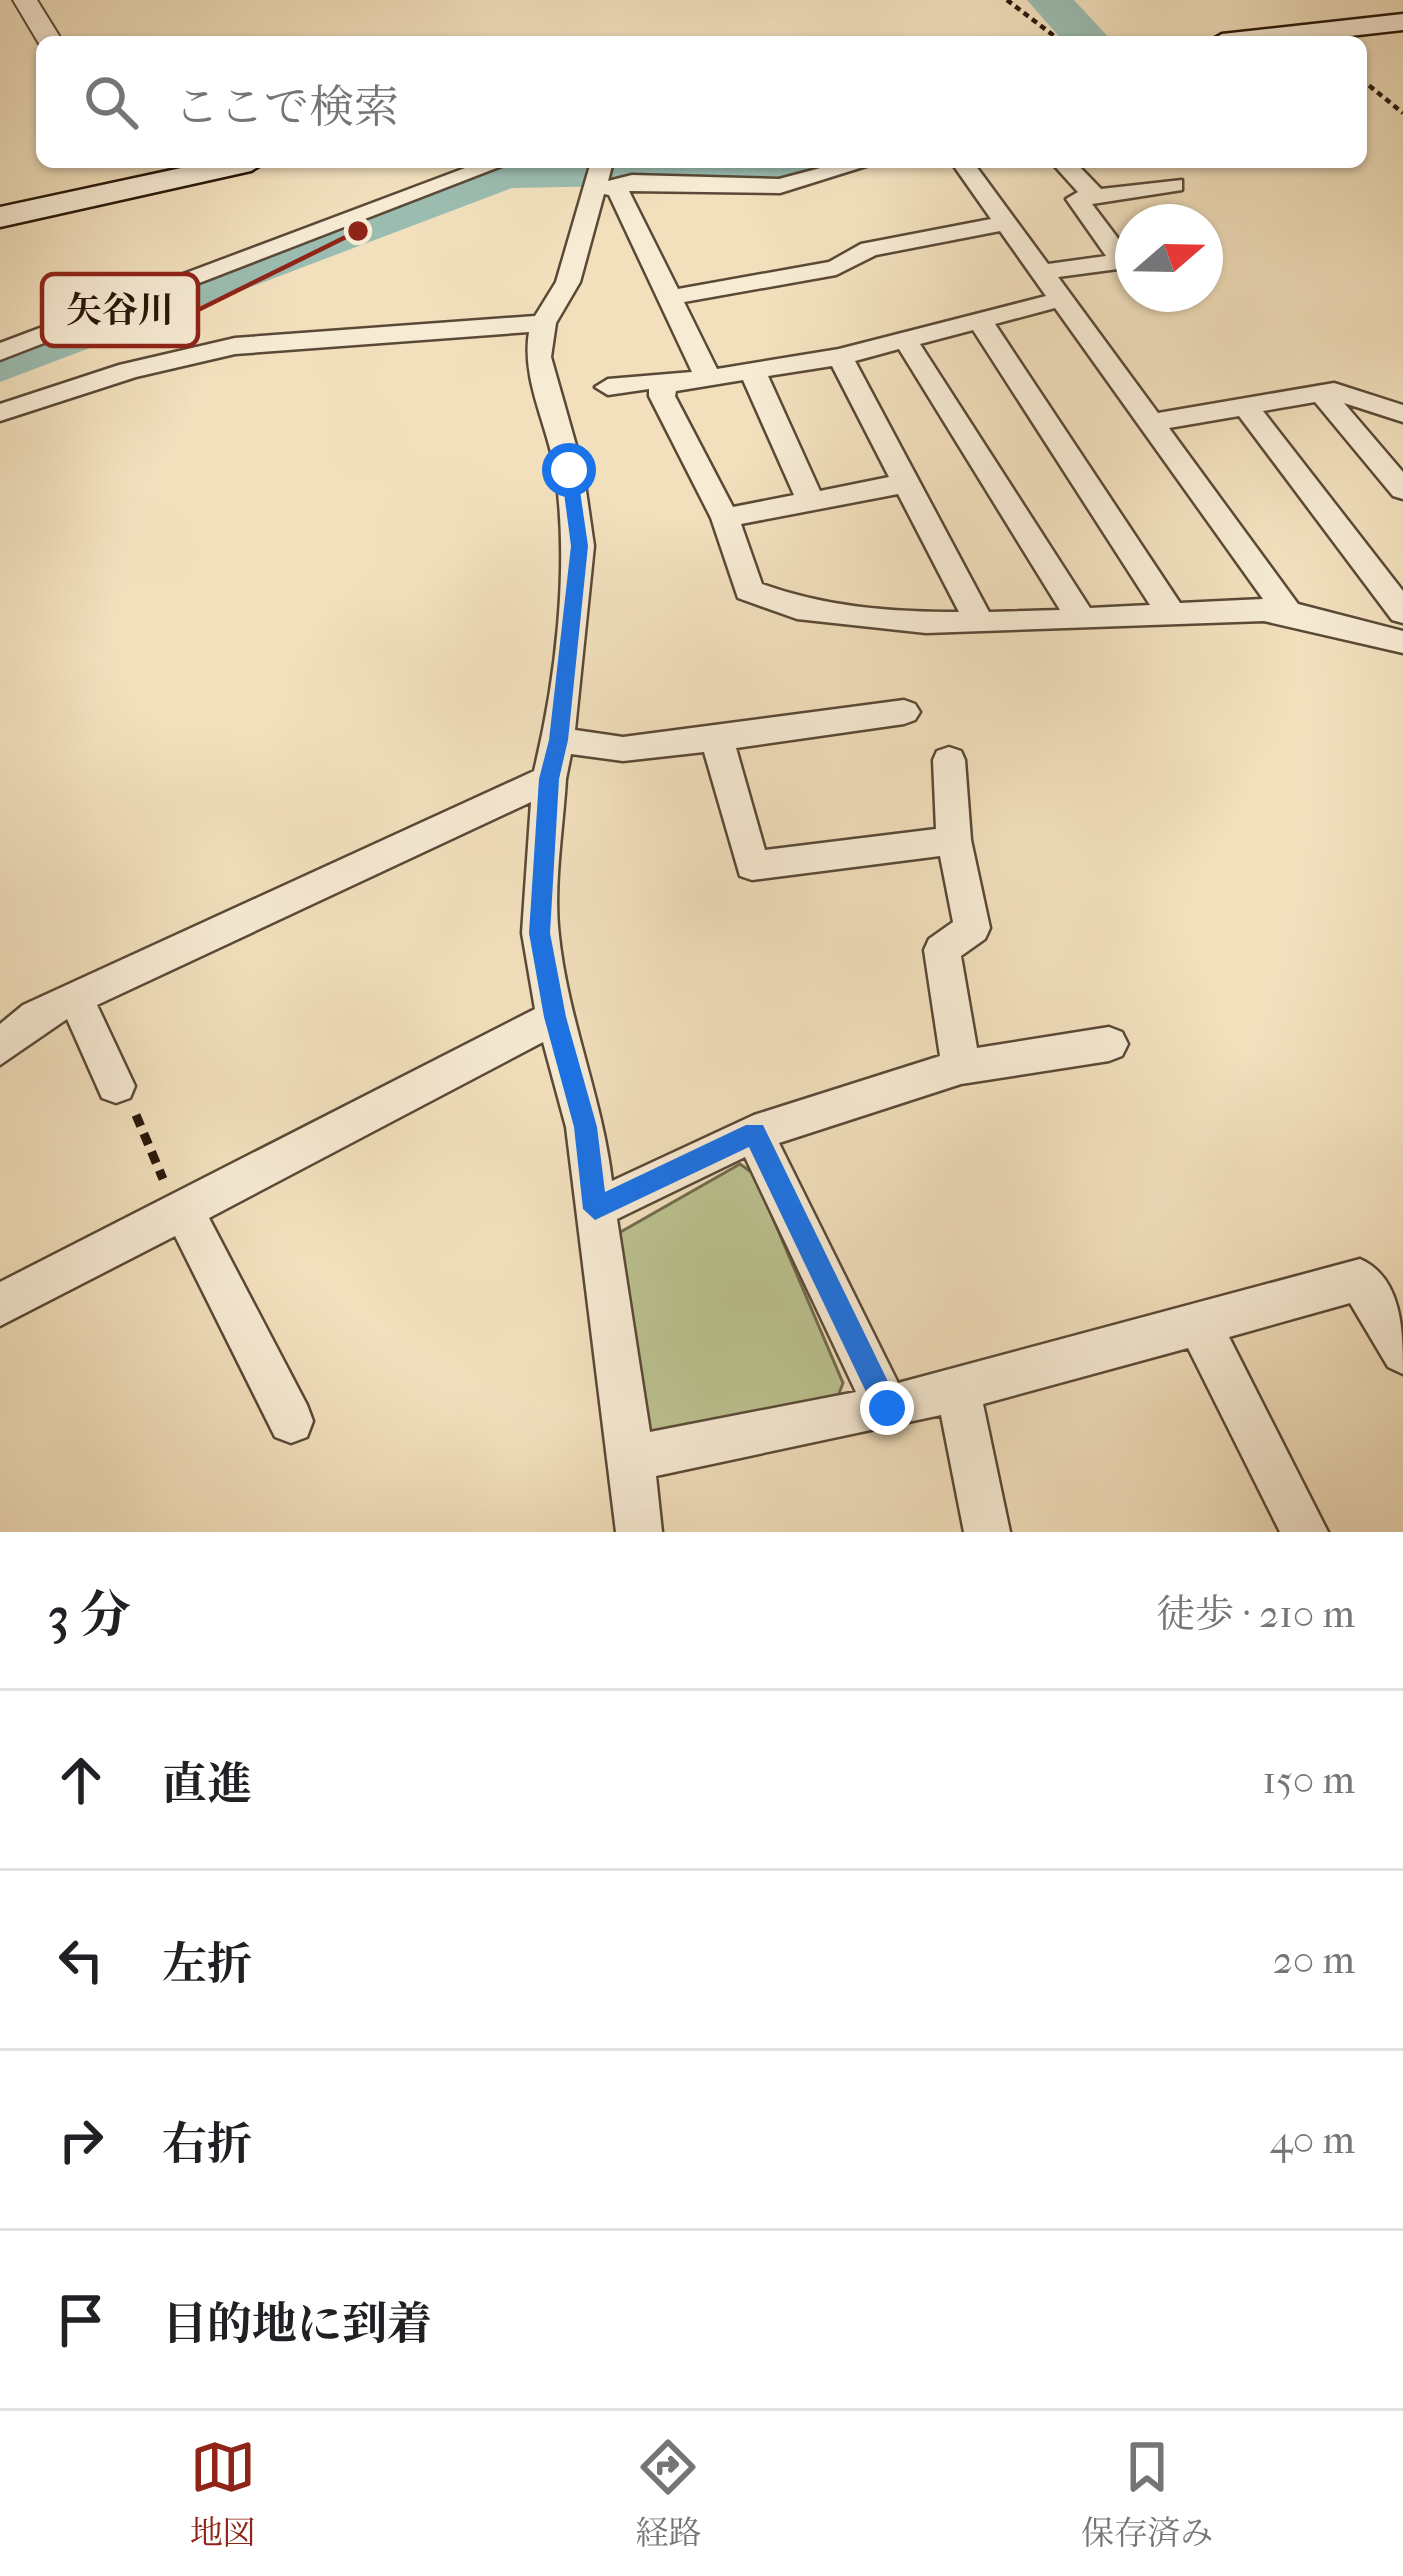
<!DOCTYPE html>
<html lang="ja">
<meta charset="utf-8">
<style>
:root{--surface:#fff;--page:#f2f2f2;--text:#202124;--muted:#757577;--line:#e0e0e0;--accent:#8f2418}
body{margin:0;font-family:"IM FELL French Canon","Noto Serif JP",serif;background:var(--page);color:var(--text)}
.compass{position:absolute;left:1115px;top:204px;width:108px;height:108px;border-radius:50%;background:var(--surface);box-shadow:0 3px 9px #0004;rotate:70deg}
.stop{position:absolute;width:36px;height:36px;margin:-27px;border:9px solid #1a73e8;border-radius:50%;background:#fff}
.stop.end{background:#1a73e8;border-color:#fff;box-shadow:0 3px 12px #0008}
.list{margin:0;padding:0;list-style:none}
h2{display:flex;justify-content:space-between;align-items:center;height:156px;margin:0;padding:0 48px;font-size:51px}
h2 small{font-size:39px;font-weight:400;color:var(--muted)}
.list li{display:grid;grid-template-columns:78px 1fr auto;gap:36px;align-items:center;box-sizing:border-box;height:180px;padding:0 48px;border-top:3px solid var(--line)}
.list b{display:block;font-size:45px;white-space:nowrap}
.list em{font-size:39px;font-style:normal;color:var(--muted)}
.icon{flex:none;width:66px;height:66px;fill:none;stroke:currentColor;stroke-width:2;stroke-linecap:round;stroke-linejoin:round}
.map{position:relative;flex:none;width:1403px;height:1532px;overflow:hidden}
.search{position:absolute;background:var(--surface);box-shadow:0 3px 9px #0004;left:36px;right:36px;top:36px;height:132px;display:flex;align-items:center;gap:30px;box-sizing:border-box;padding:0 42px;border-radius:18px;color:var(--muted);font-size:45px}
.sheet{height:876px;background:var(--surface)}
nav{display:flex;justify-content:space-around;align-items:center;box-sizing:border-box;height:168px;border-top:3px solid var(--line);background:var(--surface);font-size:33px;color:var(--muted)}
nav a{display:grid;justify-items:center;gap:6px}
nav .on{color:var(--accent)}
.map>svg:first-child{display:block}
</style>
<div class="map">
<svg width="1403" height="1532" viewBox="0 0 1403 1532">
<rect width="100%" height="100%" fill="#f2e0bd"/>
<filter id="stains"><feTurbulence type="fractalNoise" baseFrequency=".00167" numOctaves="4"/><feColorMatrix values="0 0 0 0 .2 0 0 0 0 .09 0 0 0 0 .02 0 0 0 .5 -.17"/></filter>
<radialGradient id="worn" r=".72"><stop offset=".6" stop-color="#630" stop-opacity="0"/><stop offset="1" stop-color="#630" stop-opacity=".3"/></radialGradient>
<path fill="#bbc290" stroke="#726c4d" stroke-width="3" d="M740,1164L754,1174L843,1383L838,1396L652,1434L637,1423L617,1234Z"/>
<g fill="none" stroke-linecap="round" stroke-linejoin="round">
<path fill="#9bbdb1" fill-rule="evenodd" d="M1027,0H1074L1113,42H1064Z
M486,162H821L814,173L723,184L512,188L0,382V344Z"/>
<defs>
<path id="minor" d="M481,162H512L0,360V343Z
M591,162H613L608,181L632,175L779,179L843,162H879L780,193L629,191L678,289L829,262L861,244L991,219L951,162H973L1048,264L1106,256L1066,199L1078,192L1051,162H1075L1101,189L1182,180V190L1092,204L1129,253H1133V267L1058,277L1158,413L1334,383L1403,405V422L1344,403L1403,472V499L1393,496L1315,402L1263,411L1403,591V623L1392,620L1239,416L1169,428L1298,604L1403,631V653L1264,621L926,633L797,619L738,598L711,518L649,396V389L608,395L595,387L608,379L692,372L609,195L604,194L580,282L556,323L551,357L583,470L594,546L575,730L623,737L904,700L915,704L920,712L915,720L904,724L736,748L765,850L936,829L933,760L937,751L949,747L961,751L965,760L971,840L990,928L985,939L961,956L977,1048L1109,1027L1122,1032L1128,1044L1122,1056L1109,1061L961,1084L779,1143L898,1383L1360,1259C1403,1278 1403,1333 1403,1374L1388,1367L1350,1303L1229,1337L1328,1532H1280L1188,1348L983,1404L1010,1532H964L941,1415L656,1476L662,1532H616L566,1127L543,1042L209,1218L307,1405L313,1421L307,1437L291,1443L275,1437L175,1236L0,1326V1282L535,1009L522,933L531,802L97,1005L135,1086L130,1098L116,1103L102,1098L67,1019L0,1065V1024L23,1005L534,771C556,680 569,569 556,476C549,427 521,381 529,332L235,354L136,377L0,421V404L119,365L235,338L535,316L556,282ZM1000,231L1046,296L839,349L717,369L684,302L836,275L876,255ZM1055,308L1263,599L1180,603L995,324ZM973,330L1150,605L1090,608L920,344ZM899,349L1060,610L989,612L855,361ZM832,366L889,477L820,491L768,376ZM743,380L794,495L733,507L675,396L676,391ZM898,494L959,612C891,612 826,607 762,584L741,524ZM704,752L740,876L752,880L940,856L953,922L929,939L924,950L940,1056L754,1115L612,1181C602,1097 568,1020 559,936C553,886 563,830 566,779L571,754L623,761ZM745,1157L856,1392L650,1432L617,1219Z"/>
<path id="tertiary" d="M13,0H37L63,42H42L41,47Z"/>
<path id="secondary" d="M1403,14V30L1296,42H1208L1222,34Z
M209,162H266L251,171L0,227V207Z"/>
</defs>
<use href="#minor" stroke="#5a4937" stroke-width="5"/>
<use href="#tertiary" stroke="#5a4937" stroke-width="4"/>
<use href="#secondary" stroke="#28170a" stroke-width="5"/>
<path stroke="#28170a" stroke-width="4.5" stroke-dasharray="6 4.5" stroke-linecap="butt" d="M1007,0L1062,42
M1361,79L1403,113"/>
<path stroke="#28170a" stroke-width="9" stroke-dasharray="12 8" stroke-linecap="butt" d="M136,1115L163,1179"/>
<use href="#minor" fill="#f7ebd4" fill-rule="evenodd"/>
<use href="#tertiary" fill="#f7ebd4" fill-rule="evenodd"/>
<use href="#secondary" fill="#f7ebd4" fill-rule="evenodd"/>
</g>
<path fill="#1a73e8" d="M569,465L577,470L588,546L568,740L559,779L550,933L566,1017L597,1127L605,1192L746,1125H763L896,1398L900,1408L896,1417L887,1421L878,1417L749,1147L595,1220L583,1209L574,1127L544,1017L529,933L539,779L549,740L571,546L561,470Z"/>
<path fill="none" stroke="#8f2418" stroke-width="4.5" d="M358 231L198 310"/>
<circle fill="#8f2418" stroke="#f7ebd4" stroke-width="4.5" cx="358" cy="231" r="12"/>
<rect fill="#f7ebd4" stroke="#8f2418" stroke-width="4.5" x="42" y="274" width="156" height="72" rx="12"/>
<g font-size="36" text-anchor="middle" font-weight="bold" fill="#28170a">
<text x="120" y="322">矢谷川</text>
</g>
<rect width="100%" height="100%" filter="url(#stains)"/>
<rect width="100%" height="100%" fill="url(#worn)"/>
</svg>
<svg class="compass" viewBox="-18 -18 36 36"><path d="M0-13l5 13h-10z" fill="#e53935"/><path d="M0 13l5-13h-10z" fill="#757577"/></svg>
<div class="stop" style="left:569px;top:470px"></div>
<div class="stop end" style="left:887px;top:1408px"></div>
<div class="search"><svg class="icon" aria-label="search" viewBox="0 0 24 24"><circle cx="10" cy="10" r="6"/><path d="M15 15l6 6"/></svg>ここで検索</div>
</div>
<section class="sheet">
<h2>3 分<small>徒歩 · 210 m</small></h2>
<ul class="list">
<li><svg class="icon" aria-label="ahead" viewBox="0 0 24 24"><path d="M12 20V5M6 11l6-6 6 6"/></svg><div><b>直進</b></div><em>150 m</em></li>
<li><svg class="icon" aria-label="left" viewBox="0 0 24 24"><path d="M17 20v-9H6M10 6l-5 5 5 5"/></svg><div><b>左折</b></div><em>20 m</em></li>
<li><svg class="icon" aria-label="right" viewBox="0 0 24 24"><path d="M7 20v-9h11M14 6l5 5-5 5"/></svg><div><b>右折</b></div><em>40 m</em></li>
<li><svg class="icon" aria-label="arrive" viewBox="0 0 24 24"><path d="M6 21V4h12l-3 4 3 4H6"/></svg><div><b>目的地に到着</b></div></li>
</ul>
</section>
<nav>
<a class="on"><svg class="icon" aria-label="map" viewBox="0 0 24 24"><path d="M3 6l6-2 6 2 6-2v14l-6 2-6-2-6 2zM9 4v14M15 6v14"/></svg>地図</a>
<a><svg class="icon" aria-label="directions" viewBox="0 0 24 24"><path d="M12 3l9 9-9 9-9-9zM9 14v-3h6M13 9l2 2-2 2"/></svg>経路</a>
<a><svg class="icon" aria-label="saved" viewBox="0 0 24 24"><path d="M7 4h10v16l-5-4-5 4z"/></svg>保存済み</a>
</nav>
